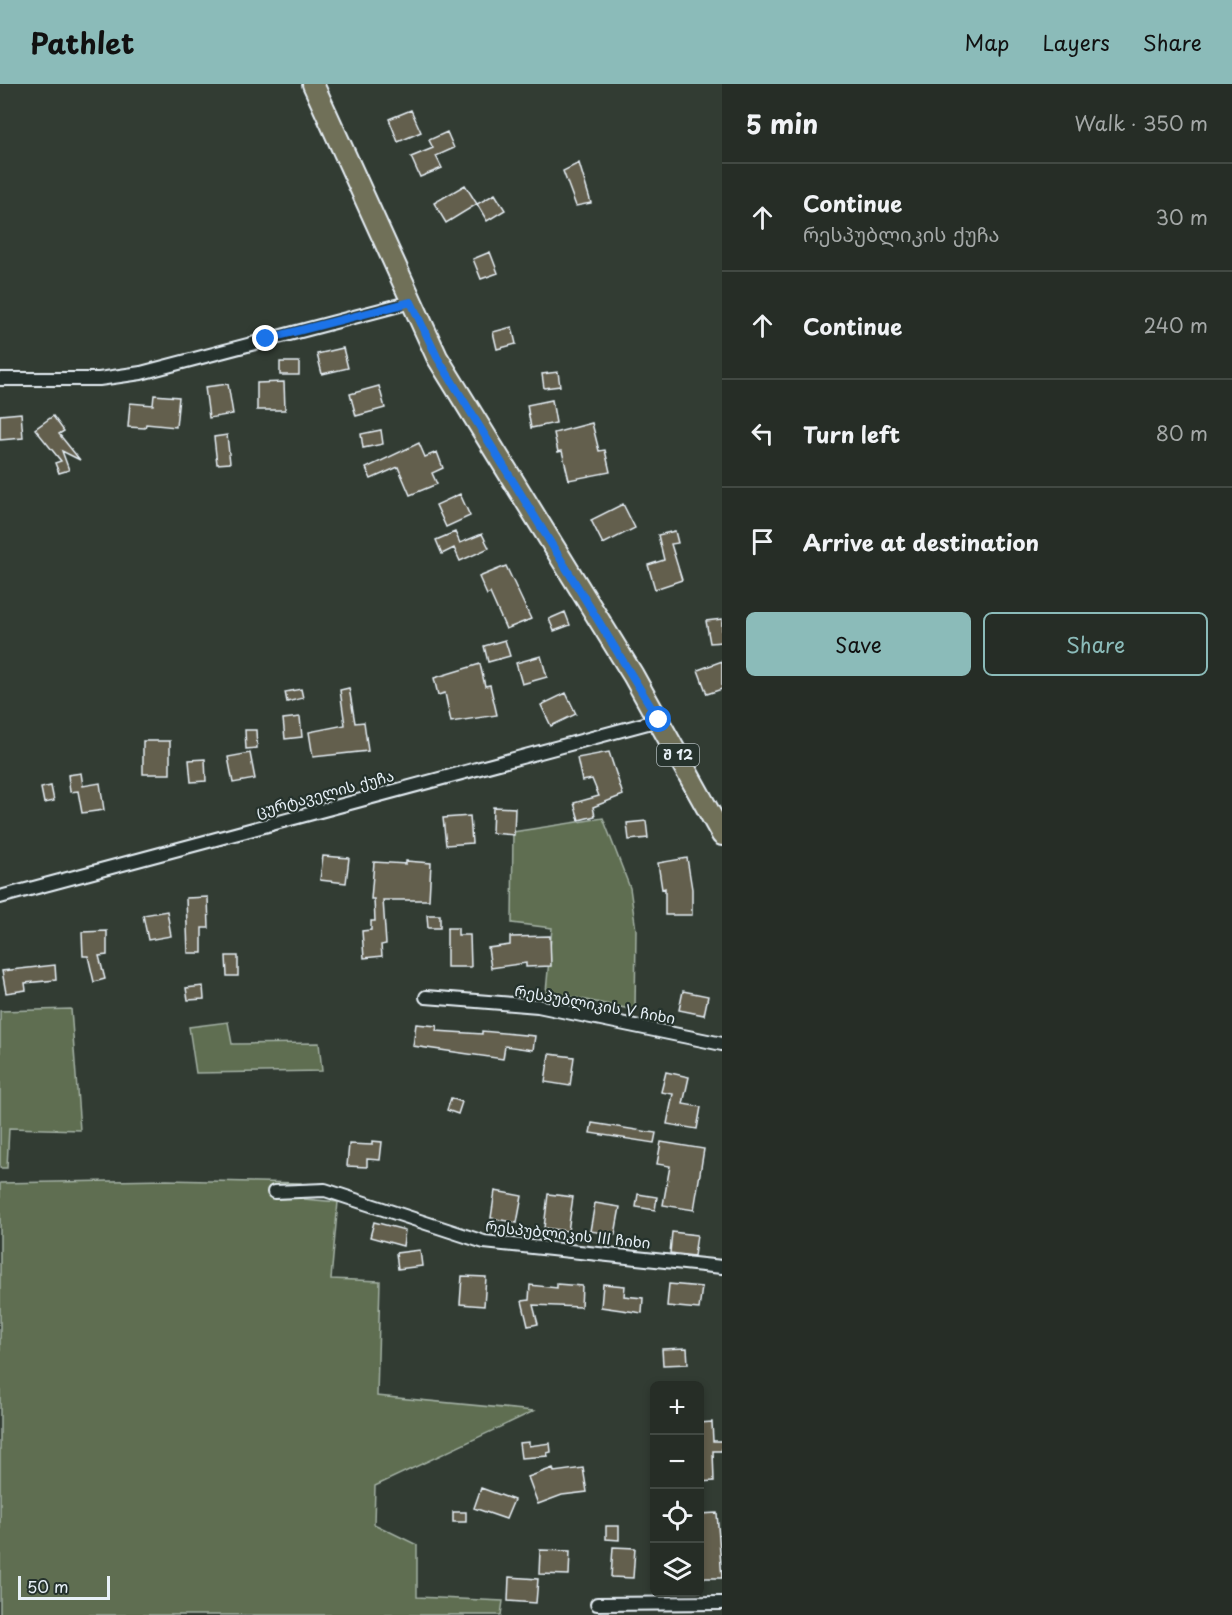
<!DOCTYPE html>
<meta charset="utf-8">
<style>
:root{--surface:#262d26;--page:#323932;--text:#f1f3f6;--muted:#a4a8a7;--line:#424943;--accent:#8bbbb9}
body{margin:0;font-family:"Playpen Sans","Noto Sans Georgian",sans-serif;background:var(--page);color:var(--text)}
.controls{position:absolute;right:18px;bottom:18px;display:grid;overflow:hidden;border-radius:9px;box-shadow:0 3px 9px #0003}
.controls button{width:54px;height:54px;display:grid;place-items:center;padding:0;border:0;border-bottom:2px solid var(--line);background:var(--surface);color:var(--text);font:30px sans-serif}
.scale{position:absolute;left:18px;bottom:15px;width:92px;box-sizing:border-box;padding-left:6px;border:3px solid #e8f1f8;border-top:0;font-size:16px;line-height:21px;white-space:nowrap;color:#e8f1f8;-webkit-text-stroke:4px #26332d;paint-order:stroke}
.stop{position:absolute;width:18px;height:18px;margin:-14px;border:4px solid #1a73e8;border-radius:50%;background:#fff}
.stop.end{background:#1a73e8;border-color:#fff;box-shadow:0 2px 6px #0008}
.list{margin:0;padding:0;list-style:none}
h2{display:flex;justify-content:space-between;align-items:center;height:78px;margin:0;padding:0 24px;font-size:26px}
h2 small{font-size:20px;font-weight:400;color:var(--muted)}
.list li{display:grid;grid-template-columns:39px 1fr auto;gap:18px;align-items:center;box-sizing:border-box;height:108px;padding:0 24px;border-top:2px solid var(--line)}
.list b{display:block;font-size:22px;white-space:nowrap}
.list p{margin:0;font-size:20px;white-space:nowrap;color:var(--muted)}
.list em{font-size:20px;font-style:normal;color:var(--muted)}
.actions{display:flex;gap:12px;padding:18px 24px}
.actions a{flex:1;padding:14px 0;border:2px solid var(--accent);border-radius:9px;text-align:center;font-size:21px;color:var(--accent)}
.actions .main{background:var(--accent);color:#111}
.icon{flex:none;width:33px;height:33px;fill:none;stroke:currentColor;stroke-width:2;stroke-linecap:round;stroke-linejoin:round}
.map{position:relative;flex:none;width:722px;height:1531px;overflow:hidden}
header{display:flex;align-items:center;gap:36px;box-sizing:border-box;height:84px;padding:0 30px;background:var(--accent);color:#111}
header strong{font-size:28px}
nav{display:flex;gap:33px;margin-inline-start:auto;font-size:21px}
main{display:flex}
aside{flex:1;background:var(--surface)}
.map>svg:first-child{display:block}
</style>
<header>
<strong>Pathlet</strong>
<nav><a>Map</a><a>Layers</a><a>Share</a></nav>
</header>
<main>
<div class="map">
<svg width="722" height="1531" viewBox="0 0 722 1531">
<rect width="100%" height="100%" fill="#323c33"/>
<filter id="ink" filterUnits="userSpaceOnUse"><feTurbulence type="fractalNoise" baseFrequency=".0167" numOctaves="2"/><feDisplacementMap in="SourceGraphic" scale="12" xChannelSelector="R" yChannelSelector="G"/><feConvolveMatrix kernelMatrix="1 2 1 2 8 2 1 2 1" color-interpolation-filters="sRGB"/></filter>
<g filter="url(#ink)">
<path fill="#5e6e51" stroke="#a3b0a4" stroke-width="1.5" d="M603,734L630,804L636,846L635,926L546,908L552,844L512,839L513,748Z
M71,925L80,1046L9,1044L7,1084H0V927Z
M228,938L232,960L319,959L322,987L196,989L189,943Z
M167,1096L301,1099L304,1115L338,1118L331,1195L380,1197L377,1312L534,1327L375,1402L374,1440L417,1461V1513L503,1517L501,1531H0V1099Z"/>
<path fill="#645f4d" stroke="#e8f1f8" stroke-width="1.5" d="M411,26L421,48L398,58L389,35Z
M447,48L454,64L436,72L442,84L420,93L411,73L433,64L429,56Z
M579,79L591,119L576,122L563,87Z
M465,101L477,120L446,139L434,119Z
M495,110L505,126L487,137L477,120Z
M490,168L498,189L481,195L473,175Z
M512,243L516,260L497,265L493,248Z
M343,264L348,284L322,290L317,270Z
M280,278H299V291H280Z
M558,288L560,302L544,304L542,290Z
M284,298L285,326H257V299Z
M228,300L233,330L209,334L205,303Z
M379,302L385,324L356,332L350,310Z
M154,311L179,313L176,343L146,340L145,344L128,343L130,319L153,321Z
M552,316L556,339L531,344L527,321Z
M21,329L23,354L0,356V331Z
M53,332L64,347L59,350L80,376L62,367L69,386L59,389L55,379L61,377L35,345Z
M592,339L599,367L605,366L610,388L569,396L562,367L558,368L554,349Z
M381,346L383,360L363,364L361,350Z
M227,351L230,379L217,380L214,353Z
M419,359L425,373L437,368L443,384L432,389L437,400L410,411L398,383L371,395L366,384Z
M460,410L470,432L446,443L436,421Z
M623,420L635,444L603,460L591,436Z
M675,447L678,459L671,460L682,496L655,505L648,481L664,476L658,451Z
M455,448L460,459L482,450L489,464L460,477L454,464L442,470L436,456Z
M506,482L531,535L506,545L490,509L487,511L479,493Z
M565,528L570,541L554,547L549,535Z
M722,535V558L710,559L706,537Z
M505,556L510,572L488,578L484,562Z
M541,572L547,593L522,600L516,579Z
M722,577V605L707,610L698,586Z
M480,580L485,602L490,601L497,631L451,638L445,609L438,611L434,594Z
M349,604L355,639L364,638L368,667L313,673L309,648L345,641L340,606Z
M301,605L303,614L287,618L285,608Z
M566,609L576,630L551,642L541,621Z
M300,633L302,653L285,655L283,635Z
M245,646H256L257,664L246,665Z
M143,657H170V690H143Z
M609,668L623,711L593,723L595,732L579,736L574,719L599,712L592,695L582,697L577,674Z
M250,669L255,695L233,699L228,673Z
M205,675L206,697L191,698L189,676Z
M81,689L83,702L100,699L104,726L82,729L78,707L70,708L68,691Z
M51,702L54,717L44,719L41,704Z
M493,723L515,724L514,751L492,749Z
M470,732L472,759L446,761L443,734Z
M646,737L648,754L629,756L627,739Z
M323,772L349,774L346,799L320,796Z
M687,774L692,805V831H665V804L662,805L658,779Z
M406,777L431,779L429,816H383L386,860L381,861L382,872L364,874L362,847L371,846V837H375L374,815H371L374,778L406,780Z
M208,813L209,844H202V869H188L186,814Z
M167,827L171,852L148,856L143,831Z
M427,831H440V844H428Z
M447,844H458V851H470L471,883H447Z
M107,847V871L99,872L105,895L94,898L88,872H83L82,848Z
M550,852L551,882L526,883V879L491,884L488,864L510,861V853Z
M226,872H238V892H227Z
M55,881L56,896L25,899L26,906L6,909L2,887Z
M203,902L204,915L188,916L186,904Z
M683,907L708,912L704,931L679,926Z
M416,940L437,942L436,947L482,950V947L535,952L533,966L505,962L503,975L413,962Z
M549,970L574,973L570,1002L545,998Z
M666,988L689,993L683,1020L701,1023L697,1045L667,1040L673,1010L661,1008Z
M451,1014L462,1018L458,1030L447,1026Z
M592,1039L656,1049L654,1059L590,1049Z
M372,1057L382,1058L380,1076L367,1075V1083L347,1082L349,1060L372,1061Z
M661,1058L704,1065L694,1126L663,1121L670,1082L657,1080Z
M495,1107L522,1112L517,1139L491,1134Z
M548,1110L573,1113L568,1147L544,1144Z
M638,1110L657,1113L655,1126L636,1123Z
M595,1119L620,1123L615,1151L590,1147Z
M374,1138L405,1146L403,1162L370,1153Z
M672,1148L697,1151L694,1172L670,1169Z
M420,1166L422,1182L398,1185L396,1169Z
M462,1192L486,1193L484,1222L460,1220Z
M557,1200L582,1202L581,1223L533,1221L538,1240L528,1242L522,1217L529,1216L530,1201L557,1204Z
M603,1200L625,1202L624,1212L643,1214L642,1229L601,1223Z
M669,1200L702,1203L699,1225L667,1222Z
M687,1264L688,1280L663,1281L662,1265Z
M712,1338L713,1357H722V1367H713L714,1397L699,1398V1339Z
M529,1358V1362L550,1359L551,1368L547,1369L548,1372L521,1374L519,1359Z
M553,1384L554,1388L583,1384L587,1408L562,1411L538,1420L528,1393Z
M481,1404L514,1416L506,1435L474,1424Z
M453,1428H466V1438H453Z
M717,1429L722,1494H699V1430Z
M606,1442H619V1456L606,1455Z
M613,1463L635,1464L633,1494L611,1493Z
M540,1466L570,1467L569,1491L539,1490Z
M509,1493L538,1495L536,1519L508,1517Z"/>
<g fill="none" stroke-linecap="round" stroke-linejoin="round">
<defs>
<path id="street" d="M0,295H99L141,289L411,218
M0,813L659,636
M426,913L538,922L722,960
M274,1108L325,1106L484,1158L722,1183
M597,1520L722,1519"/>
<path id="primary" d="M313,0L437,273L633,591L722,751"/>
</defs>
<use href="#street" stroke="#e8f1f8" stroke-width="16"/>
<use href="#primary" stroke="#e8f1f8" stroke-width="24"/>
<use href="#street" stroke="#26332d" stroke-width="12"/>
<use href="#primary" stroke="#706f59" stroke-width="20"/>
</g>
</g>
<g fill="none" stroke-linecap="round" stroke-linejoin="round" filter="url(#ink)">
<path stroke="#1a73e8" stroke-width="8" d="M266,255L411,218L437,273L659,636"/>
</g>
<g text-anchor="middle" stroke-width="4.5" stroke-linejoin="round" paint-order="stroke">
<rect fill="#26332d" stroke="#aeb8bb" stroke-width="1.5" x="657" y="660" width="42" height="22" rx="4.5"/>
<g font-size="14" font-weight="bold" fill="#e8f1f8">
<text x="678" y="676">შ 12</text>
</g>
<g font-size="15" fill="#e8f1f8" stroke="#26332d">
<text transform="translate(325 710) rotate(-15)" y="5">ცურტაველის ქუჩა</text>
<text transform="translate(595 921) rotate(10)" y="5">რესპუბლიკის V ჩიხი</text>
<text transform="translate(568 1151) rotate(6)" y="5">რესპუბლიკის III ჩიხი</text>
</g>
</g>
</svg>
<div class="controls">
<button>+</button>
<button>−</button>
<button><svg class="icon" aria-label="locate" viewBox="0 0 24 24"><circle cx="12" cy="12" r="6"/><path d="M12 2v4M12 18v4M2 12h4M18 12h4"/></svg></button>
<button><svg class="icon" aria-label="layers" viewBox="0 0 24 24"><path d="M12 4l9 5-9 5-9-5zM3 14l9 5 9-5"/></svg></button>
</div>
<div class="scale">50 m</div>
<div class="stop" style="left:659px;top:636px"></div>
<div class="stop end" style="left:266px;top:255px"></div>
</div>
<aside>
<h2>5 min<small>Walk · 350 m</small></h2>
<ul class="list">
<li><svg class="icon" aria-label="ahead" viewBox="0 0 24 24"><path d="M12 20V5M6 11l6-6 6 6"/></svg><div><b>Continue</b><p>რესპუბლიკის ქუჩა</p></div><em>30 m</em></li>
<li><svg class="icon" aria-label="ahead" viewBox="0 0 24 24"><path d="M12 20V5M6 11l6-6 6 6"/></svg><div><b>Continue</b></div><em>240 m</em></li>
<li><svg class="icon" aria-label="left" viewBox="0 0 24 24"><path d="M17 20v-9H6M10 6l-5 5 5 5"/></svg><div><b>Turn left</b></div><em>80 m</em></li>
<li><svg class="icon" aria-label="arrive" viewBox="0 0 24 24"><path d="M6 21V4h12l-3 4 3 4H6"/></svg><div><b>Arrive at destination</b></div></li>
</ul>
<div class="actions"><a class="main">Save</a><a>Share</a></div>
</aside>
</main>
